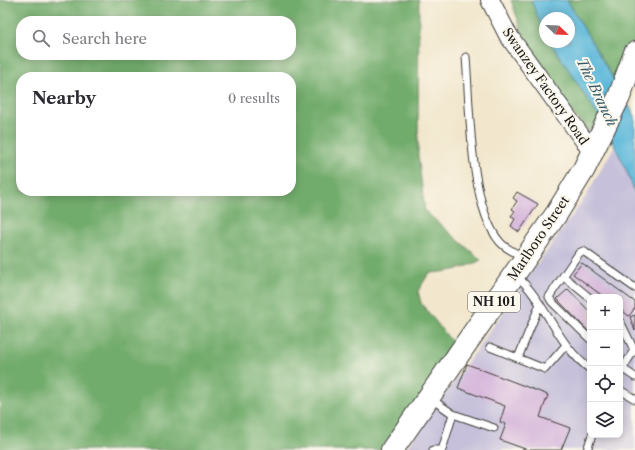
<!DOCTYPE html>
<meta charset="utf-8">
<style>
:root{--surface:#fff;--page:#f7f7f7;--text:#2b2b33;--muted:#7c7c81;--line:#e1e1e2}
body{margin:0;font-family:"Libre Caslon Text",serif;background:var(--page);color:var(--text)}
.controls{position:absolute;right:12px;bottom:12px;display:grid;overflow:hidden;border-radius:8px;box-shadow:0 2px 10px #0003}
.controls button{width:36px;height:36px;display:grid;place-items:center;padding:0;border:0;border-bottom:1px solid var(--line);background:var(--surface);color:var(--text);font:20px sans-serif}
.compass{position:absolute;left:539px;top:12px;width:36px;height:36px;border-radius:50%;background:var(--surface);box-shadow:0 2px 10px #0003;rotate:113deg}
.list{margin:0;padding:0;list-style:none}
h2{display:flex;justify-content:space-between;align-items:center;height:52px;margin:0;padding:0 16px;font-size:17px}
h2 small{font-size:13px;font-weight:400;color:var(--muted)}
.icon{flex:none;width:22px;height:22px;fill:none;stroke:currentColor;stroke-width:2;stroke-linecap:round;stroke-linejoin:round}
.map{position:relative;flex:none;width:635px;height:450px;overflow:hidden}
.search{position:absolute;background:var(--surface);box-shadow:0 2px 10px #0003;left:16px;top:16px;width:280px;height:44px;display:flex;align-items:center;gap:10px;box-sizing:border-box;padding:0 14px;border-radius:16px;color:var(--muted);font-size:15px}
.panel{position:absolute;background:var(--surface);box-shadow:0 2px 10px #0003;left:16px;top:72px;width:280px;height:124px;border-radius:16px}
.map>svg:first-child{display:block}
</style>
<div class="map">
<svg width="635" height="450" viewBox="0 0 635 450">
<rect width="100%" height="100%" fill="#fbf7ec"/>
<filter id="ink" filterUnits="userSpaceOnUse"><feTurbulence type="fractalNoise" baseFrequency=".025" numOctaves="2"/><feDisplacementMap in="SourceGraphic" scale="8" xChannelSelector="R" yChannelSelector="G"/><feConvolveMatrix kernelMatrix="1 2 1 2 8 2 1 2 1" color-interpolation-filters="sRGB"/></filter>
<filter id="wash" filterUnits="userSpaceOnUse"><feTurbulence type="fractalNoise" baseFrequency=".012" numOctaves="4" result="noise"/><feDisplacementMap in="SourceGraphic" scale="16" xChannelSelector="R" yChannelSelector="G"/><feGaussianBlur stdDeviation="0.9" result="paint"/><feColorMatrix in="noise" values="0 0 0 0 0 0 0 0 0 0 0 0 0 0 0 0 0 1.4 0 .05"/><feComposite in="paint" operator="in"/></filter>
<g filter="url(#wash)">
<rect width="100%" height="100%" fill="#f2e7cd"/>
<path fill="#c6c0da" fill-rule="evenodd" d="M615,145L625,164L635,193V450H405L586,196ZM590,297H620V435H590Z"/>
<path fill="#72ac6c" stroke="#476444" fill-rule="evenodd" d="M0,0H419L418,155L425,211L481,260C464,269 449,272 429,273L418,291L421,303L452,342L418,400L380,450H0ZM21,21H291V55H21ZM21,77H291V191H21Z
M511,0H531L545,35V42H550L603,123L599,131H588L570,110L524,37Z
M567,0H635V39L618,86Z"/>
<path fill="#5cb8da" stroke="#3c6a7b" d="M531,0H567L635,116V193C616,138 582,90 550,42H569V18H545V35Z"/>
<g id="blocks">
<path fill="#d4b3da" d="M517,192L538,204L519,232L511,226L515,219L511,216L515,211L512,209L517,201L513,198Z
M582,263L635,302V308L629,316L620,309V297H604L573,274Z
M568,289L590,312V333L557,299Z
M635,315V331L630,317Z
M467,364L548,395L540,417L570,428L561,450H528L500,440L506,424L500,422L505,406L458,388Z"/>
</g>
</g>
<g filter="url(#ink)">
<use href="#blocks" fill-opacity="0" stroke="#3c3a37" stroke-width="1"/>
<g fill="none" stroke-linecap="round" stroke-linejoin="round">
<defs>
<path id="service" d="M466,57C470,105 469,206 500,242C506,249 516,253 523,257
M516,275C546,302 557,345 590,369
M563,276L590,298
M620,321L634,350L620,373
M590,339L552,302L549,297L579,253L583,251L586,253L635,288
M490,347L545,369L566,345
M518,358L540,304
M620,367L635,377
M620,390L635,399
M430,398L453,414L494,428
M433,450H438
M442,450L453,414
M587,450L592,435"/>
<path id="tertiary" d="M490,0L508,35L591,150"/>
<path id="trunk" d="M392,450L557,213L584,169L619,97L635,53"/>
</defs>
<use href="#service" stroke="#3c3a37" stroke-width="9"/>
<use href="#tertiary" stroke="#3c3a37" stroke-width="20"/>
<use href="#trunk" stroke="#3c3a37" stroke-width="24"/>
<use href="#service" stroke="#fff" stroke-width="7"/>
<use href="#tertiary" stroke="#fff" stroke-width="18"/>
<use href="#trunk" stroke="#fff" stroke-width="22"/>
</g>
</g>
<g text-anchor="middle" stroke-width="4" stroke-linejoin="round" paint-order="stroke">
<rect fill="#fbf7ec" stroke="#5f5e5a" stroke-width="1" x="468" y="292" width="52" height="20" rx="3"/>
<g font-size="12" font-weight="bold" fill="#1c1c1c">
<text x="494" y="306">NH 101</text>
</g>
<g font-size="13" fill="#1c1c1c" stroke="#fbf7ec">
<text transform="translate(546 86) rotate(55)" y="5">Swanzey Factory Road</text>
<text transform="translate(538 238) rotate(-56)" y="5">Marlboro Street</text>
</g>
<g font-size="14" font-style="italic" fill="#365a68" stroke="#fbf7ec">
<text transform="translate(597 92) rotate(64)" y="5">The Branch</text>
</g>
</g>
</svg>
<div class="controls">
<button>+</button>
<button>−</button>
<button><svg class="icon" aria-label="locate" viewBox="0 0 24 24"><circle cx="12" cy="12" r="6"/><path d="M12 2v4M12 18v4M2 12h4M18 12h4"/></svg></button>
<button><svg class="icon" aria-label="layers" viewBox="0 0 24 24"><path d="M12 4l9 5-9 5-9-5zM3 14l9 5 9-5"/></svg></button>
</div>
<svg class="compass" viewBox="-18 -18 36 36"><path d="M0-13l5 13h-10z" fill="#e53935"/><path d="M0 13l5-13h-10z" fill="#7c7c81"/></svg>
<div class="search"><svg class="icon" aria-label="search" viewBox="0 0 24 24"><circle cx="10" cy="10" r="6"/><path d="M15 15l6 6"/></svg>Search here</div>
<section class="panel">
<h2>Nearby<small>0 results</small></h2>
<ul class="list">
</ul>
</section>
</div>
